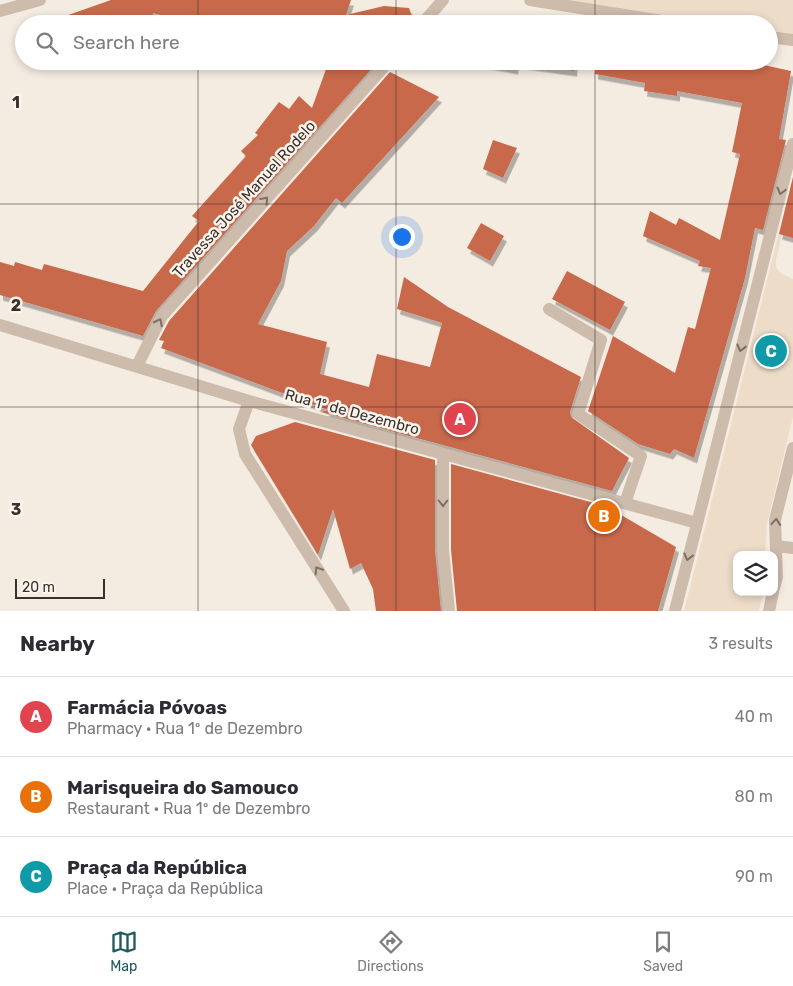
<!DOCTYPE html>
<meta charset="utf-8">
<style>
:root{--surface:#fff;--page:#f7f7f7;--text:#2b2b33;--muted:#7c7c81;--line:#e1e1e2;--accent:#1f5a5e}
body{margin:0;font-family:Rubik,sans-serif;background:var(--page);color:var(--text)}
.controls{position:absolute;right:15px;bottom:15px;display:grid;overflow:hidden;border-radius:10px;box-shadow:0 2px 8px #0003}
.controls button{width:45px;height:45px;display:grid;place-items:center;padding:0;border:0;border-bottom:1px solid var(--line);background:var(--surface);color:var(--text);font:25px sans-serif}
.scale{position:absolute;left:15px;bottom:12px;width:90px;box-sizing:border-box;padding-left:5px;border:2px solid #3b302b;border-top:0;font-size:14px;line-height:18px;white-space:nowrap;color:#3b302b;-webkit-text-stroke:4px #fbf5ee;paint-order:stroke}
.you{position:absolute;left:401px;top:236px;width:18px;height:18px;margin:-12px;border:4px solid #fff;border-radius:50%;background:#1a73e8;box-shadow:0 0 0 8px #1a73e833}
.badge{display:grid;place-items:center;width:32px;height:32px;border-radius:50%;background:var(--accent);color:#fff;font-size:16px;font-weight:700}
.pin{position:absolute;translate:-50% -50%;border:2px solid #fff;box-shadow:0 1px 5px #0006}
.list{margin:0;padding:0;list-style:none}
h2{display:flex;justify-content:space-between;align-items:center;height:65px;margin:0;padding:0 20px;font-size:21px}
h2 small{font-size:16px;font-weight:400;color:var(--muted)}
.list li{display:grid;grid-template-columns:32px 1fr auto;gap:15px;align-items:center;box-sizing:border-box;height:80px;padding:0 20px;border-top:1px solid var(--line)}
.list b{display:block;font-size:19px;white-space:nowrap}
.list p{margin:0;font-size:16px;white-space:nowrap;color:var(--muted)}
.list em{font-size:16px;font-style:normal;color:var(--muted)}
.icon{flex:none;width:28px;height:28px;fill:none;stroke:currentColor;stroke-width:2;stroke-linecap:round;stroke-linejoin:round}
.map{position:relative;flex:none;width:793px;height:611px;overflow:hidden}
.search{position:absolute;background:var(--surface);box-shadow:0 2px 8px #0003;left:15px;right:15px;top:15px;height:55px;display:flex;align-items:center;gap:12px;box-sizing:border-box;padding:0 18px;border-radius:28px;color:var(--muted);font-size:19px}
.sheet{height:305px;background:var(--surface)}
nav{display:flex;justify-content:space-around;align-items:center;box-sizing:border-box;height:70px;border-top:1px solid var(--line);background:var(--surface);font-size:14px;color:var(--muted)}
nav a{display:grid;justify-items:center;gap:2px}
nav .on{color:var(--accent)}
.map>svg:first-child{display:block}
</style>
<div class="map">
<svg width="793" height="611" viewBox="0 0 793 611">
<defs>
<filter id="shadow"><feDropShadow dx="3" dy="5.5" stdDeviation="0" flood-color="#0004"/></filter>
</defs>
<rect width="100%" height="100%" fill="#f4ebe1"/>
<path fill="#ecdcc8" d="M534,0H793V40L769,37V24H687Z
M793,177V190L776,259V267L780,273L793,279V417L767,523L765,555H737V592H763L759,611H684Z"/>
<path fill="#c8694b" filter="url(#shadow)" d="M111,0H351L346,15L384,6L409,8L414,22L261,24L220,15L218,24H194L153,13L151,24H54V20Z
M329,61H368L375,65L156,311L143,336L0,295V262L14,266L15,262L42,270L44,264L143,291L199,221L192,216L246,156L241,151L258,135L255,133L279,102L289,109L299,96L312,108Z
M482,61H575L574,71L516,63L515,69L482,63Z
M596,61H745L791,71L779,139L786,140L763,230L755,228L745,278L694,458L674,449L670,454L638,444L588,411L613,336L675,373L688,327L695,329L711,268L698,266L700,261L643,236L650,211L676,225L679,218L720,240L740,154L732,152L742,103L677,91V96L644,91L645,83L595,74Z
M390,72L439,97L342,203L336,198L314,226L287,251L281,281L258,324L327,342L320,374L369,387L377,354L430,367L442,323L397,309L404,277L448,307L581,377L570,412L571,417L629,458L612,491L321,412L328,410L161,348L164,341L159,340L169,321Z
M493,140L517,148L503,178L483,169Z
M793,177V238L779,234Z
M481,223L504,236L490,261L467,248Z
M567,271L625,302L610,330L552,299Z
M295,422L435,460V550L441,611H376L373,589L361,563L350,569L333,509L318,555L251,445L256,436Z
M451,464L605,506L604,509L616,512L676,547L658,611H457L451,550Z"/>
<g fill="none" stroke-linecap="round" stroke-linejoin="round">
<path stroke="#cdbbac" stroke-width="12" d="M530,0L681,24
M0,11L40,0
M422,24L443,0
M769,37L793,40
M549,309L601,340L578,414L641,456L625,503
M0,325L249,401L697,523
M137,366L162,316L389,61
M249,401L239,429L245,454L344,611
M443,454V550L449,611
M776,546L793,548
M774,588L777,577L775,520L793,448
M675,611L793,144
M769,611L773,592"/>
</g>
<defs><path id="oneway-chevron" d="M-2-3.5L2.5 0L-2 3.5" fill="none" stroke-width="1.6" stroke-linecap="round" stroke-linejoin="round" transform="scale(1.25)"/></defs>
<g stroke="#7d6f65">
<use href="#oneway-chevron" transform="translate(781 191) rotate(105)"/>
<use href="#oneway-chevron" transform="translate(265 200) rotate(-48)"/>
<use href="#oneway-chevron" transform="translate(159 322) rotate(-63)"/>
<use href="#oneway-chevron" transform="translate(741 348) rotate(104)"/>
<use href="#oneway-chevron" transform="translate(443 503) rotate(90)"/>
<use href="#oneway-chevron" transform="translate(776 522) rotate(-85)"/>
<use href="#oneway-chevron" transform="translate(688 557) rotate(104)"/>
<use href="#oneway-chevron" transform="translate(318 570) rotate(-122)"/>
</g>
<path fill="none" stroke="#3b302b" stroke-width="1" stroke-opacity="0.55" d="M198,0V24M396,0V24M595,0V24M198,61V611M396,61V611M595,61V611M0,204H793M0,407H793"/>
<g text-anchor="middle" stroke-width="5" stroke-linejoin="round" paint-order="stroke">
<g font-size="15" fill="#3b302b" stroke="#fbf5ee">
<text transform="translate(244 199) rotate(-48)" y="5">Travessa José Manuel Rodelo</text>
<text transform="translate(352 412) rotate(15)" y="5">Rua 1º de Dezembro</text>
</g>
</g>
<g font-size="16" text-anchor="middle" font-weight="bold" fill="#3b302b" stroke="#fbf5ee" stroke-width="5" stroke-linejoin="round" paint-order="stroke">
<text x="16" y="108">1</text>
<text x="16" y="311">2</text>
<text x="16" y="515">3</text>
</g>
</svg>
<div class="controls">
<button><svg class="icon" aria-label="layers" viewBox="0 0 24 24"><path d="M12 4l9 5-9 5-9-5zM3 14l9 5 9-5"/></svg></button>
</div>
<div class="scale">20 m</div>
<div class="you"></div>
<div class="pin badge" style="left:460px;top:419px;background:#e0444e">A</div>
<div class="pin badge" style="left:604px;top:516px;background:#e8710a">B</div>
<div class="pin badge" style="left:771px;top:351px;background:#0f9aa8">C</div>
<div class="search"><svg class="icon" aria-label="search" viewBox="0 0 24 24"><circle cx="10" cy="10" r="6"/><path d="M15 15l6 6"/></svg>Search here</div>
</div>
<section class="sheet">
<h2>Nearby<small>3 results</small></h2>
<ul class="list">
<li><span class="badge" style="background:#e0444e">A</span><div><b>Farmácia Póvoas</b><p>Pharmacy · Rua 1º de Dezembro</p></div><em>40 m</em></li>
<li><span class="badge" style="background:#e8710a">B</span><div><b>Marisqueira do Samouco</b><p>Restaurant · Rua 1º de Dezembro</p></div><em>80 m</em></li>
<li><span class="badge" style="background:#0f9aa8">C</span><div><b>Praça da República</b><p>Place · Praça da República</p></div><em>90 m</em></li>
</ul>
</section>
<nav>
<a class="on"><svg class="icon" aria-label="map" viewBox="0 0 24 24"><path d="M3 6l6-2 6 2 6-2v14l-6 2-6-2-6 2zM9 4v14M15 6v14"/></svg>Map</a>
<a><svg class="icon" aria-label="directions" viewBox="0 0 24 24"><path d="M12 3l9 9-9 9-9-9zM9 14v-3h6M13 9l2 2-2 2"/></svg>Directions</a>
<a><svg class="icon" aria-label="saved" viewBox="0 0 24 24"><path d="M7 4h10v16l-5-4-5 4z"/></svg>Saved</a>
</nav>
